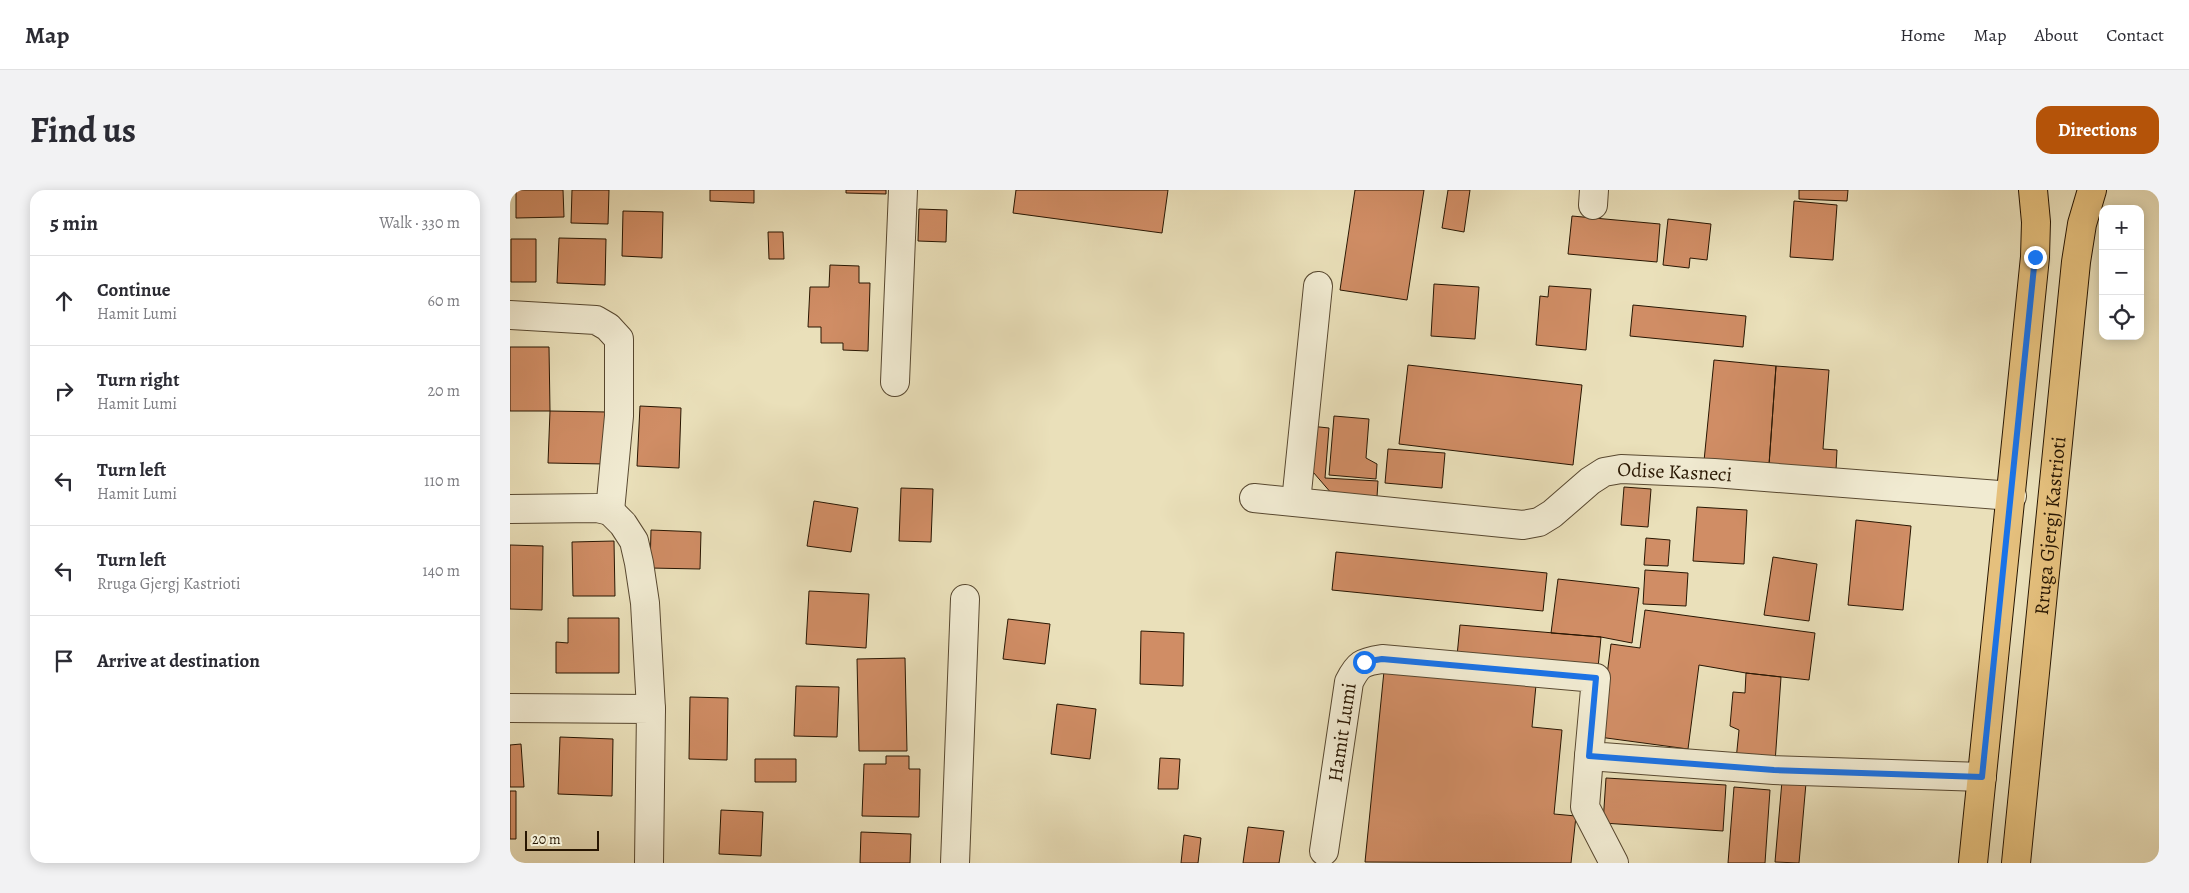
<!DOCTYPE html>
<meta charset="utf-8">
<style>
:root{--surface:#fff;--page:#f2f2f3;--text:#2b2b33;--muted:#7c7c81;--line:#e1e1e2;--accent:#b45309}
body{margin:0;font-family:Alegreya,serif;background:var(--page);color:var(--text)}
.controls{position:absolute;right:15px;top:15px;display:grid;overflow:hidden;border-radius:10px;box-shadow:0 2px 12px #0003}
.controls button{width:45px;height:45px;display:grid;place-items:center;padding:0;border:0;border-bottom:1px solid var(--line);background:var(--surface);color:var(--text);font:25px sans-serif}
.scale{position:absolute;left:15px;bottom:12px;width:74px;box-sizing:border-box;padding-left:5px;border:2px solid #281602;border-top:0;font-size:14px;line-height:18px;white-space:nowrap;color:#281602;-webkit-text-stroke:4px #f1ebd2;paint-order:stroke}
.stop{position:absolute;width:15px;height:15px;margin:-11px;border:4px solid #1a73e8;border-radius:50%;background:#fff}
.stop.end{background:#1a73e8;border-color:#fff;box-shadow:0 1px 5px #0008}
.list{margin:0;padding:0;list-style:none}
h2{display:flex;justify-content:space-between;align-items:center;height:65px;margin:0;padding:0 20px;font-size:21px}
h2 small{font-size:16px;font-weight:400;color:var(--muted)}
.list li{display:grid;grid-template-columns:32px 1fr auto;gap:15px;align-items:center;box-sizing:border-box;height:90px;padding:0 20px;border-top:1px solid var(--line)}
.list b{display:block;font-size:19px;white-space:nowrap}
.list p{margin:0;font-size:16px;white-space:nowrap;color:var(--muted)}
.list em{font-size:16px;font-style:normal;color:var(--muted)}
.icon{flex:none;width:28px;height:28px;fill:none;stroke:currentColor;stroke-width:2;stroke-linecap:round;stroke-linejoin:round}
.map{position:relative;flex:none;width:1649px;height:673px;overflow:hidden;border-radius:15px}
header{display:flex;align-items:center;gap:30px;box-sizing:border-box;height:70px;padding:0 25px;background:var(--surface);border-bottom:1px solid var(--line)}
header strong{font-size:24px}
nav{display:flex;gap:28px;margin-inline-start:auto;font-size:18px}
.intro{display:flex;align-items:center;justify-content:space-between;box-sizing:border-box;height:120px;padding:0 30px}
h1{margin:0;font-size:35px}
.button{padding:12px 22px;border-radius:15px;background:var(--accent);color:#fff;font-size:18px;font-weight:700}
main{display:flex;gap:30px;padding:0 30px}
aside{flex:1;background:var(--surface);border-radius:15px;box-shadow:0 2px 12px #0003}
.map>svg:first-child{display:block}
</style>
<header>
<strong>Map</strong>
<nav><a>Home</a><a>Map</a><a>About</a><a>Contact</a></nav>
</header>
<div class="intro"><h1>Find us</h1><a class="button">Directions</a></div>
<main>
<aside>
<h2>5 min<small>Walk · 330 m</small></h2>
<ul class="list">
<li><svg class="icon" aria-label="ahead" viewBox="0 0 24 24"><path d="M12 20V5M6 11l6-6 6 6"/></svg><div><b>Continue</b><p>Hamit Lumi</p></div><em>60 m</em></li>
<li><svg class="icon" aria-label="right" viewBox="0 0 24 24"><path d="M7 20v-9h11M14 6l5 5-5 5"/></svg><div><b>Turn right</b><p>Hamit Lumi</p></div><em>20 m</em></li>
<li><svg class="icon" aria-label="left" viewBox="0 0 24 24"><path d="M17 20v-9H6M10 6l-5 5 5 5"/></svg><div><b>Turn left</b><p>Hamit Lumi</p></div><em>110 m</em></li>
<li><svg class="icon" aria-label="left" viewBox="0 0 24 24"><path d="M17 20v-9H6M10 6l-5 5 5 5"/></svg><div><b>Turn left</b><p>Rruga Gjergj Kastrioti</p></div><em>140 m</em></li>
<li><svg class="icon" aria-label="arrive" viewBox="0 0 24 24"><path d="M6 21V4h12l-3 4 3 4H6"/></svg><div><b>Arrive at destination</b></div></li>
</ul>
</aside>
<div class="map">
<svg width="1649" height="673" viewBox="0 0 1649 673">
<rect width="100%" height="100%" fill="#eae0ba"/>
<filter id="stains"><feTurbulence type="fractalNoise" baseFrequency=".004" numOctaves="4"/><feColorMatrix values="0 0 0 0 .2 0 0 0 0 .09 0 0 0 0 .02 0 0 0 .5 -.17"/></filter>
<radialGradient id="worn" r=".72"><stop offset=".6" stop-color="#630" stop-opacity="0"/><stop offset="1" stop-color="#630" stop-opacity=".3"/></radialGradient>
<path fill="#d08d65" stroke="#281602" d="M6,0H53L54,27L6,28Z
M62,0H99L98,34L61,33Z
M200,0H244V13L200,11Z
M336,0H376V4L336,3Z
M506,0H658L652,43L503,23Z
M845,0H914L897,110L830,100Z
M938,0H960L954,42L932,38Z
M1289,0H1338L1337,11L1289,9Z
M1284,11L1327,15L1323,70L1280,67Z
M409,19L437,20L436,52L408,51Z
M113,21L153,22L152,68L112,66Z
M1062,26L1150,34L1147,72L1058,64Z
M1158,29L1201,34L1197,70L1180,68L1179,78L1153,75Z
M258,42H273L274,69H259Z
M49,48L96,49L95,95L47,93Z
M1,49H26V92H1Z
M320,75L349,76V93H360L358,161L333,160V153H311V137H298L300,97H319Z
M924,94L969,97L965,149L921,146Z
M1039,96L1081,99L1076,160L1026,155L1030,106L1038,107Z
M1123,115L1236,126L1233,157L1120,146Z
M0,157H39L40,221H0Z
M1204,170L1266,176L1259,275L1194,271Z
M898,175L1072,195L1063,275L889,254Z
M1266,176L1319,180L1313,259L1327,260L1326,280L1259,275Z
M130,216L171,218L169,278L127,276Z
M40,221L97,222L95,274L38,273Z
M824,226L859,229L856,268L867,274L866,289L819,285Z
M800,236L819,238L815,288L868,291L867,307L822,304L797,275Z
M878,259L935,263L932,298L875,293Z
M1114,297L1141,299L1138,337L1111,335Z
M391,298L423,299L421,352L389,351Z
M304,311L348,318L341,362L297,356Z
M1187,317L1237,320L1234,374L1183,371Z
M1346,330L1401,336L1393,420L1338,415Z
M141,340L191,342L190,379L140,378Z
M1136,348L1160,350L1158,376L1134,375Z
M104,351L105,406H63L62,352Z
M0,355L33,356L32,420L0,419Z
M826,362L1037,383L1033,421L822,400Z
M1263,367L1307,374L1299,431L1254,425Z
M1135,380L1178,383L1176,416L1133,414Z
M1048,389L1129,398L1122,453L1091,447L1041,443Z
M299,401L359,404L356,458L296,454Z
M1135,420L1305,443L1299,490L1236,483L1189,475L1178,559L1089,547L1101,454L1130,458Z
M58,428H109V483H46V452L58,453Z
M498,429L540,434L535,474L493,469Z
M950,435L1091,447L1088,478L947,466Z
M631,441L674,443L673,496L630,494Z
M395,468L397,561H349L347,469Z
M874,481L1026,495L1022,537L1052,540L1044,624L1066,626L1061,673L855,672Z
M1236,483L1271,487L1265,573L1226,570L1229,540L1220,536L1223,502L1235,503Z
M286,496L329,497L327,547L284,546Z
M180,507L218,508L217,570L179,569Z
M547,514L586,519L580,569L541,564Z
M50,547L103,549L102,606L48,604Z
M11,554L14,597H0V555Z
M376,566H399V579H410L409,627L352,626L354,574H376Z
M650,568L670,569L668,599H648Z
M245,569H286V592H245Z
M1096,588L1216,595L1213,641L1093,633Z
M1272,591L1296,593L1289,673L1265,672Z
M1224,597L1260,600L1255,673H1218Z
M0,601H6V649H0Z
M211,620L253,622L251,666L209,664Z
M738,637L774,641L769,673H733Z
M351,642L401,644L400,673H350Z
M674,645L691,648L688,673H671Z"/>
<g fill="none" stroke-linecap="round" stroke-linejoin="round">
<defs>
<g id="minor">
<path d="M1083,15L1084,0"/>
<path d="M0,125L86,130L98,137L109,149V226L100,321L87,318L0,319"/>
<path d="M385,192L393,0"/>
<path id="s1" d="M744,308L1013,335L1029,332L1042,324L1080,291L1094,282L1111,279L1204,283L1502,306"/>
<path d="M786,312L808,96"/>
<path d="M100,321L113,334L124,351L129,373L135,413L141,519"/>
<path d="M0,518L141,519L139,673"/>
<path d="M1079,566L1075,617L1104,673"/>
<path id="s2" d="M814,661L839,492C848,474 852,472 872,469L1086,488L1079,566L1264,580L1472,587"/>
<path d="M445,673L455,409"/>
</g>
<g id="major">
<path d="M1463,673L1525,67L1526,32L1523,0"/>
<path id="s3" d="M1506,673L1566,72L1572,34L1582,0"/>
</g>
</defs>
<use href="#minor" stroke="#584830" stroke-width="30"/>
<use href="#major" stroke="#281602" stroke-width="30"/>
<use href="#minor" stroke="#f1ebd2" stroke-width="28"/>
<use href="#major" stroke="#e5c07d" stroke-width="28"/>
</g>
<g fill="none" stroke-linecap="round" stroke-linejoin="round">
<path stroke="#1a73e8" stroke-width="6" d="M854,472L872,469L1086,488L1079,566L1264,580L1472,587L1525,67"/>
</g>
<g text-anchor="middle" stroke-width="4" stroke-linejoin="round" paint-order="stroke">
<g font-size="20" fill="#281602" stroke="#f1ebd2">
<text dy="7" stroke="none"><textPath href="#s1" startOffset="440">Odise Kasneci</textPath></text>
<text dy="7" stroke="none"><textPath href="#s3" startOffset="339">Rruga Gjergj Kastrioti</textPath></text>
<text dy="7" stroke="none"><textPath href="#s2" startOffset="120">Hamit Lumi</textPath></text>
</g>
</g>
<rect width="100%" height="100%" filter="url(#stains)"/>
<rect width="100%" height="100%" fill="url(#worn)"/>
</svg>
<div class="controls">
<button>+</button>
<button>−</button>
<button><svg class="icon" aria-label="locate" viewBox="0 0 24 24"><circle cx="12" cy="12" r="6"/><path d="M12 2v4M12 18v4M2 12h4M18 12h4"/></svg></button>
</div>
<div class="scale">20 m</div>
<div class="stop" style="left:854px;top:472px"></div>
<div class="stop end" style="left:1525px;top:67px"></div>
</div>
</main>
